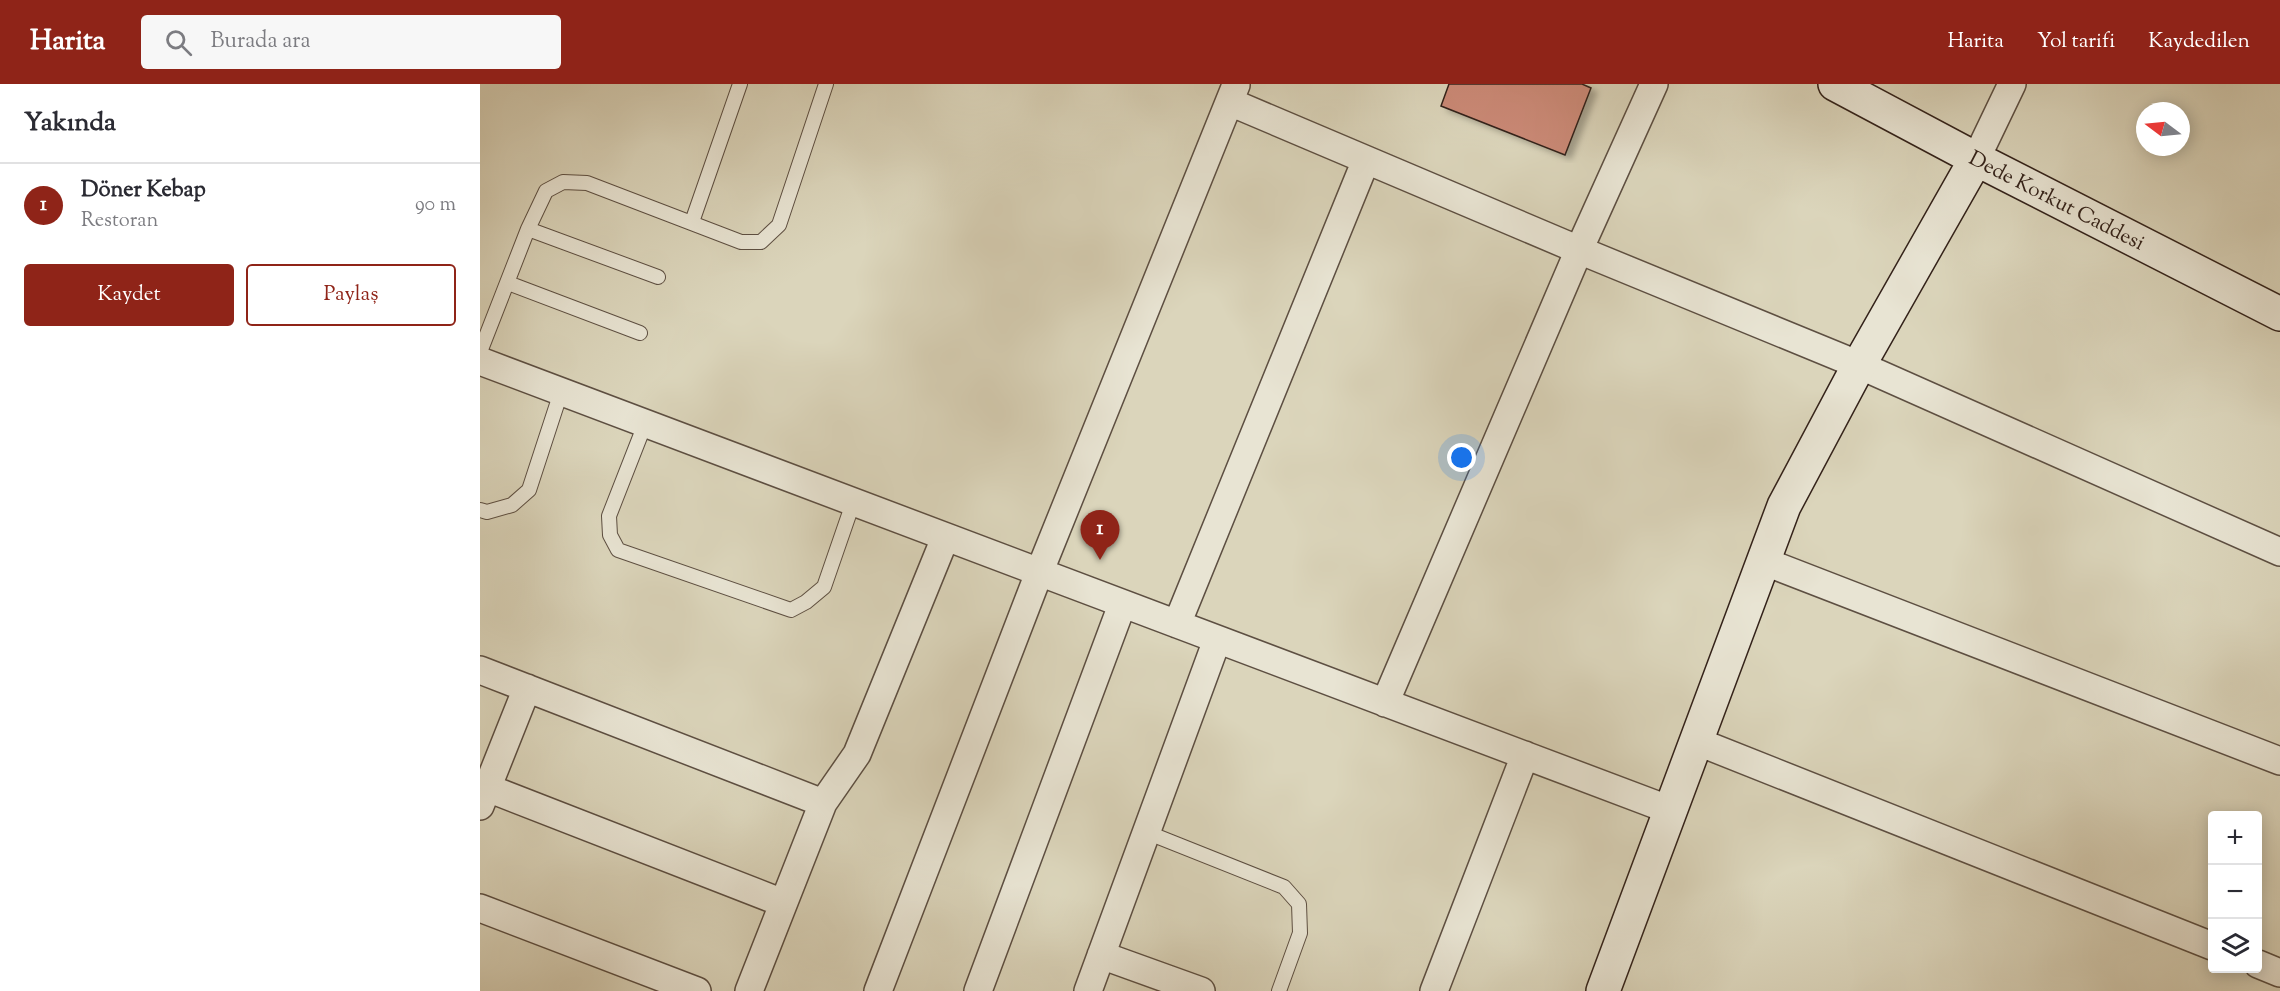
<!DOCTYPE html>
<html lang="tr">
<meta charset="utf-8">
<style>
:root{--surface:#fff;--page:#f7f7f7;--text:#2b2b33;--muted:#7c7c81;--line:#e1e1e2;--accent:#8f2418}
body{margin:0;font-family:"Sorts Mill Goudy",serif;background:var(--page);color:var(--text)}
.controls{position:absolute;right:18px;bottom:18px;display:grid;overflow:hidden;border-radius:6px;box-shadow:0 3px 15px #0003}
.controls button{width:54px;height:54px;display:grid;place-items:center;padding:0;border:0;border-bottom:2px solid var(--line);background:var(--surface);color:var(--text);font:30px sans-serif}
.compass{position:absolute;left:1656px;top:18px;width:54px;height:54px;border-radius:50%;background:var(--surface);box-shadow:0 3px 15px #0003;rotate:286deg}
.you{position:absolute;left:982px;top:374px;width:21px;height:21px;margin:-15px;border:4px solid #fff;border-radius:50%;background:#1a73e8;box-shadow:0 0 0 9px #1a73e833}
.badge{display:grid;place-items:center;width:39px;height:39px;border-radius:50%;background:var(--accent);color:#fff;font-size:20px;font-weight:700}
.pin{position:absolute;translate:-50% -50px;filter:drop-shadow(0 2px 3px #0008)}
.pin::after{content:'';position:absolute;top:32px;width:21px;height:18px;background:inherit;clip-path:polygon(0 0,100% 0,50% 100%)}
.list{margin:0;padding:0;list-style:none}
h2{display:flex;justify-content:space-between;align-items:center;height:78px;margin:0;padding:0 24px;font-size:26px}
h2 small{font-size:20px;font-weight:400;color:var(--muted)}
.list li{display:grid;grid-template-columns:39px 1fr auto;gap:18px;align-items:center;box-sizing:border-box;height:84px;padding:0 24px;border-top:2px solid var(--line)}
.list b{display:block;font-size:22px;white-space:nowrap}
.list p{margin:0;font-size:20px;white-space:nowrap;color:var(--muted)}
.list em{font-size:20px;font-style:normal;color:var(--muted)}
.actions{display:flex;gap:12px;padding:18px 24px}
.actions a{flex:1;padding:14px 0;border:2px solid var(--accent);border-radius:6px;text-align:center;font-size:21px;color:var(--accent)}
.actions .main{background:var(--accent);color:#fff}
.icon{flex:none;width:33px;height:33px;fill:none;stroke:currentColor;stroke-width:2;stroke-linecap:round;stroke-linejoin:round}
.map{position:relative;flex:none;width:1800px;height:907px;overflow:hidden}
header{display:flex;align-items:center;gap:36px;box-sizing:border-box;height:84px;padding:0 30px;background:var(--accent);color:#fff}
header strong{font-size:28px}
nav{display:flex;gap:33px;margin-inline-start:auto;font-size:21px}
.search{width:420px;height:54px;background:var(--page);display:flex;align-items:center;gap:15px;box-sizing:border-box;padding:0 21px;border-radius:6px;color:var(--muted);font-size:22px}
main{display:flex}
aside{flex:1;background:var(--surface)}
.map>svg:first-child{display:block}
</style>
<header>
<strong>Harita</strong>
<div class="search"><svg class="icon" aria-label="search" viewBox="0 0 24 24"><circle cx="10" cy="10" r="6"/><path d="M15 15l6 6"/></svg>Burada ara</div>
<nav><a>Harita</a><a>Yol tarifi</a><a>Kaydedilen</a></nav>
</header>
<main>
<aside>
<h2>Yakında<small></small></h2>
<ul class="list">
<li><span class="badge">1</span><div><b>Döner Kebap</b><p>Restoran</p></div><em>90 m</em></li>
</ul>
<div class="actions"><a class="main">Kaydet</a><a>Paylaş</a></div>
</aside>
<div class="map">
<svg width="1800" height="907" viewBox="0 0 1800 907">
<defs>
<filter id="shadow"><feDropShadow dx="6" dy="4" stdDeviation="3" flood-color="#0004"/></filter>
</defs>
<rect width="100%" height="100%" fill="#dbd5bb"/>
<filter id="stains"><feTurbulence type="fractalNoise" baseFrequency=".00333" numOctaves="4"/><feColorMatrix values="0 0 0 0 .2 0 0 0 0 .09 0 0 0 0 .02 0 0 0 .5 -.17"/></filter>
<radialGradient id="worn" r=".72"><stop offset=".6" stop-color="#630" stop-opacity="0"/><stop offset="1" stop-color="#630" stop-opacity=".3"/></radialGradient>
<path fill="#ca8976" stroke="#33221a" stroke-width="1.5" filter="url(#shadow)" d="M969,0H1102L1111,4L1085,71L961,22Z"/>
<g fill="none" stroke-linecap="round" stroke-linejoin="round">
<defs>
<path id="lane" d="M212,138L260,0
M48,145L178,193
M28,199L160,249
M0,268L48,145L66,107L83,98L107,99L261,158H281L299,141L346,0
M165,340L129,432L130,451L138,466L311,526L326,518L344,503L373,419
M0,426L7,428L32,421L49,406L81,308
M666,748L804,803L819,820L820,849L799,907"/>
<path id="street" d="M750,18L1099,166L1379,281L1800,468
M1496,75L1532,0
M0,277L1190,726
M1283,477L1800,677
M697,540L886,76
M0,586L343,719
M905,619L1099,166L1174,0
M1216,657L1732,862
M0,701L303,819
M0,722L47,604
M0,824L217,907
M621,871L721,907
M1778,880L1800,889
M269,907L343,719L377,670L465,454
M398,907L559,489L756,1
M498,907L642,521
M608,907L737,556
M954,907L1045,671"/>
<path id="secondary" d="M1355,0L1496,75L1800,230
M1123,907L1304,422L1379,281L1496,75"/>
</defs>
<use href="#lane" stroke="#5d4f42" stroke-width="16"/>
<use href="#street" stroke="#5d4f42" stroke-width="30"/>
<use href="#secondary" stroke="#33221a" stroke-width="36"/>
<use href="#lane" stroke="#e8e4d3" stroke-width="14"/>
<use href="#street" stroke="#e8e4d3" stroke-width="27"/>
<use href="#secondary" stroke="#e8e4d3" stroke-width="33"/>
</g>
<g text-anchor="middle" stroke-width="4.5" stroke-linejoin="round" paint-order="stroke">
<g font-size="21" fill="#33221a" stroke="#e8e4d3">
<text transform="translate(1577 116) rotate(27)" y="7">Dede Korkut Caddesi</text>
</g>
</g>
<rect width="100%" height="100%" filter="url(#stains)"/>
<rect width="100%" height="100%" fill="url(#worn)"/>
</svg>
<div class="controls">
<button>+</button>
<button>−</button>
<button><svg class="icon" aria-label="layers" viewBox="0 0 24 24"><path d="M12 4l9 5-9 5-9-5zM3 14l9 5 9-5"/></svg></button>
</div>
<svg class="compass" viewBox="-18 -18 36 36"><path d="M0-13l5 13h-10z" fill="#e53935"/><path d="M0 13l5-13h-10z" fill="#7c7c81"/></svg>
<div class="you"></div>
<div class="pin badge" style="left:620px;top:476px">1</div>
</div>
</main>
